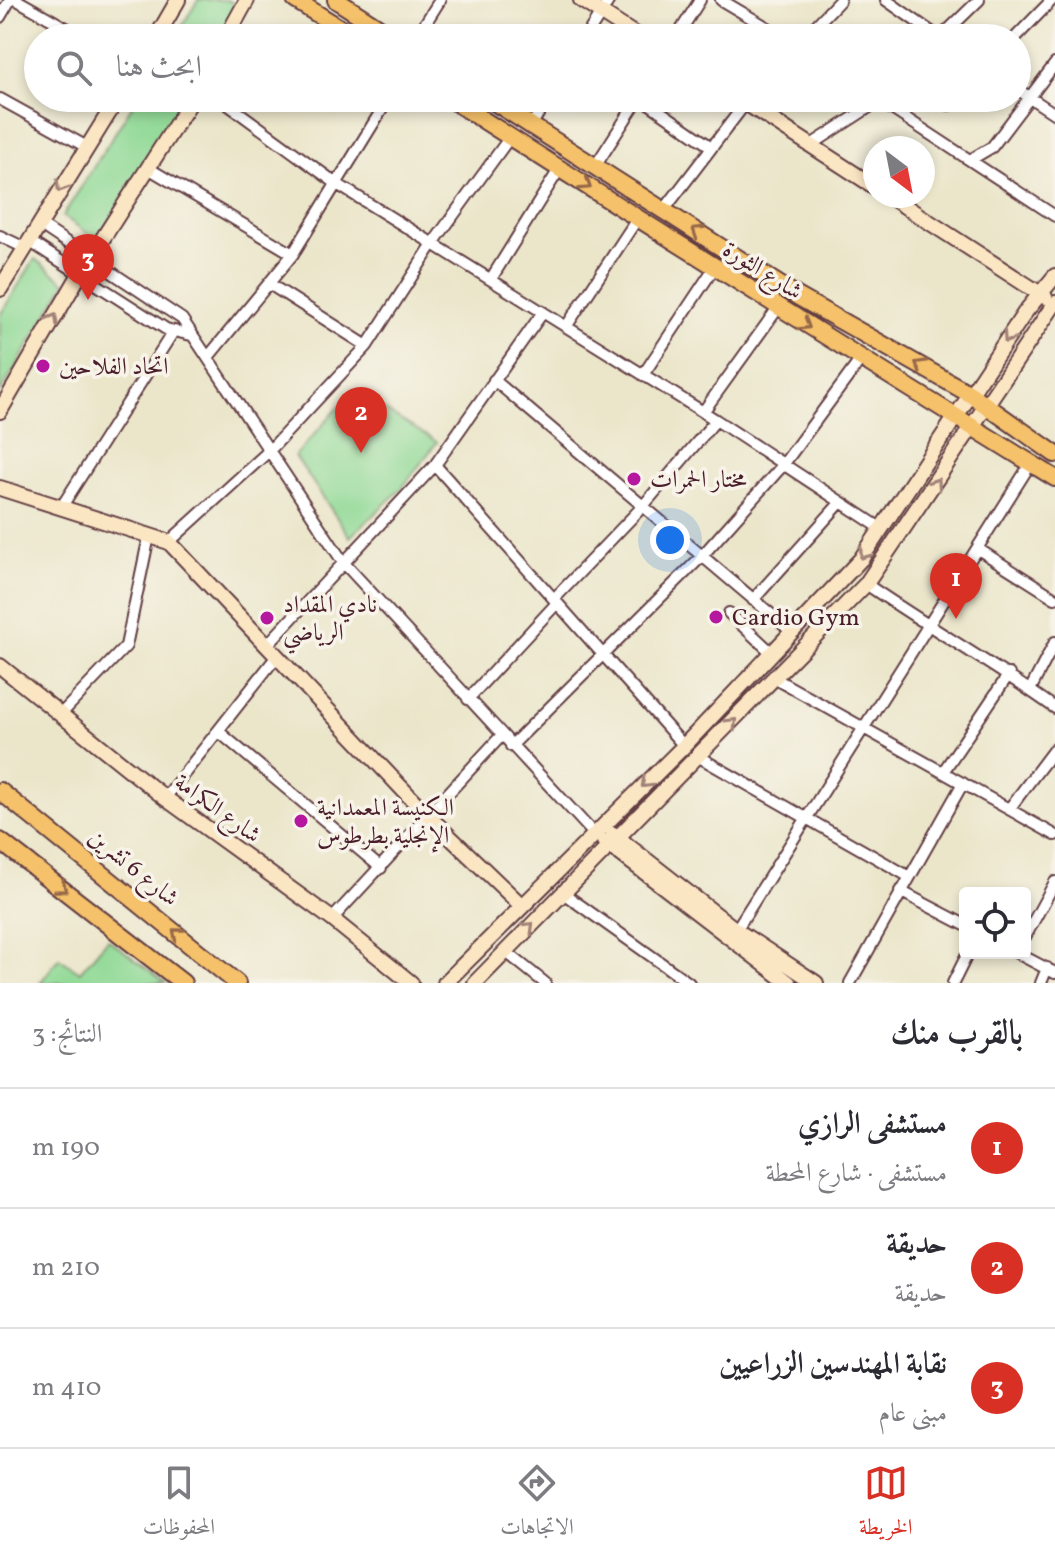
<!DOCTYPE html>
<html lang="ar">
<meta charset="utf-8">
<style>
:root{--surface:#fff;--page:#f7f7f7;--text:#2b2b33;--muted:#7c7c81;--line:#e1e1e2;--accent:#d93025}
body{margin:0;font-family:Vollkorn,Amiri,serif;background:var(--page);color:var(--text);direction:rtl}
.controls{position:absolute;right:24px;bottom:24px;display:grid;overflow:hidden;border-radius:8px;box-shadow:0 4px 12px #0003}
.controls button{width:72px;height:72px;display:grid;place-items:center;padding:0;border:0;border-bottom:2px solid var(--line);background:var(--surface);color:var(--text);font:40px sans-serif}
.compass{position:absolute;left:863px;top:136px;width:72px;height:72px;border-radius:50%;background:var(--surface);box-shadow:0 4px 12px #0003;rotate:148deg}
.you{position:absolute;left:670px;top:540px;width:28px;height:28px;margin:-20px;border:6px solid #fff;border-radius:50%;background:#1a73e8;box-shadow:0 0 0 12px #1a73e833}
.badge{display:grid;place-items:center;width:52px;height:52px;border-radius:50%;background:var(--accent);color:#fff;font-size:26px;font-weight:700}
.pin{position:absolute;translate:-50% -66px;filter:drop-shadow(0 2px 4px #0008)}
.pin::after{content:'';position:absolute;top:42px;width:28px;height:24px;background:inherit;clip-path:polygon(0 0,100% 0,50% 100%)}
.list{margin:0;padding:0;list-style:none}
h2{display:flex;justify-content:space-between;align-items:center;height:104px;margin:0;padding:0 32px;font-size:34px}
h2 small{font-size:26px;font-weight:400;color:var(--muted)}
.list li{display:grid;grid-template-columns:52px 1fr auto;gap:24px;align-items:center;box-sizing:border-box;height:120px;padding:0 32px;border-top:2px solid var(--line)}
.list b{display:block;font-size:30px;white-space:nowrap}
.list p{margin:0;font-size:26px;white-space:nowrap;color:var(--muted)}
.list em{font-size:26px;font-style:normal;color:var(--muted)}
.icon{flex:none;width:44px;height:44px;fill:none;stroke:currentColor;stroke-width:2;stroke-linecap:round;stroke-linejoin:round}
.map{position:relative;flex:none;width:1055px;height:983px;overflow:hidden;direction:ltr}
.search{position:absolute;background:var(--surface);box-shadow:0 4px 12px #0003;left:24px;right:24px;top:24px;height:88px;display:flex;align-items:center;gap:20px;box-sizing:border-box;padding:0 28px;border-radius:44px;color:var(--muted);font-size:30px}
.sheet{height:464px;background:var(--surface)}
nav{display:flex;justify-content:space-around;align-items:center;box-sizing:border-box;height:112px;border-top:2px solid var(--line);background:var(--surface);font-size:22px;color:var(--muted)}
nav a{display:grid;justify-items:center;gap:4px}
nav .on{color:var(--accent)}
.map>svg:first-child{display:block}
</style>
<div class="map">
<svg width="1055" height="983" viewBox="0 0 1055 983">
<rect width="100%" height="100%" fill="#f7f3e8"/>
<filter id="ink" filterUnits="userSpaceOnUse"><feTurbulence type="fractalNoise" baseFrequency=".0125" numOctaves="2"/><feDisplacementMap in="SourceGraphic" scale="16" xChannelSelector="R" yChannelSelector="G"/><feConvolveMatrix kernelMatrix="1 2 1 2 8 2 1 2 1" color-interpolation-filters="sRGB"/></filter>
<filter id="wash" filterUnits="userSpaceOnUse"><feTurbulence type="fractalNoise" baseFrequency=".006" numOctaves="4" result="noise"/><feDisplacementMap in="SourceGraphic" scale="32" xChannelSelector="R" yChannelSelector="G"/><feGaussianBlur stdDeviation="1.8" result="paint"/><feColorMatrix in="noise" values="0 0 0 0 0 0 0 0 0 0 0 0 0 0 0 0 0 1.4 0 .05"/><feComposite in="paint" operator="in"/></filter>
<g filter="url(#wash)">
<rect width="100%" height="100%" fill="#ebe6ca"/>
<path fill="#8fd995" stroke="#6c7c60" stroke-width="2" d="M198,0H227L241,7L222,38H175Z
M137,98H185L97,240L63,216Z
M35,259L66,283L0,393V315Z
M353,391L437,442L402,488L350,537L295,456Z
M108,939L166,983H40L59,958L80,972Z"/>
</g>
<g filter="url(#ink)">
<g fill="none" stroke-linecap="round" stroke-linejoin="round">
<defs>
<path id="street" d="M17,0L84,38
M721,0L785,38
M886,0L940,38
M0,17L10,0
M416,38L440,0
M585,38L609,0
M676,38L700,0
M804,38L840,0
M940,38L979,0
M1015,38L1052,0
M1017,89L1055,114
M219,98L337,184L716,420L882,529
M641,98L710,146
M875,98L1055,216
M0,99L85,146
M949,105L956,98
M532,124L548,98
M811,145L882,99
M970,160L992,147L1055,64
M596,165L639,98
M148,168L293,254
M664,210L748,100
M39,224L182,319L343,562L594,834
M0,236L25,248
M29,241L166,329L191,335
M491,279L560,168
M271,285L367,346
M566,327L637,219
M209,356L293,254L389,98
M643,375L714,268
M494,380L792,632
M703,412L778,308
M435,465L684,746
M62,506L173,332
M169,542L270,450L367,346L434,242L510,137
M978,549L1055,598
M866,584C928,627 994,664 1055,708
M555,598L643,506L716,420
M753,600L841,502
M729,613L772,653
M267,645L435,465L543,312
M776,679L1055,835
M1030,690L1055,642
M468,699L557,603
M61,714L126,646L149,536
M218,731L381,868
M511,746L701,557L783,465L861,359
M699,757L908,876
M943,772L1009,674
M165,798L277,656
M1009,809L1055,748
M900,891L965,925
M563,893L689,983
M332,919L502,735
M736,930L1031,463
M1025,937L1055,882
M505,951L545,983
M1017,953L1055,973
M850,983L963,783
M953,983L968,953
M1041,983L1047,968"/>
<path id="secondary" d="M581,0L640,38
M156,38L178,0
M226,38L247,0
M738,98L875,187
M889,196L1045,297
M0,289L118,98
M0,411L80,274L193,98
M0,488L169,542L427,815L522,906
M0,666L165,798L332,919L411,983
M613,834L736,930L816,983
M604,841L789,983
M445,983L684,746L861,559L1026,311L1055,276
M475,983L866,584L1055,303"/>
<path id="primary" d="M295,0L356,38
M336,0L395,38
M449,98C650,227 852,353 1055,478
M488,98L797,296L970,394L1055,454
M0,791L237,983
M0,841L183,983"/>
</defs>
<use href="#street" stroke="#623d43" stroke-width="14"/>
<use href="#secondary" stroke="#623d43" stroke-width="18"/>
<use href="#primary" stroke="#623d43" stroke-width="20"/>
<use href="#street" stroke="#fff" stroke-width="10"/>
<use href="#secondary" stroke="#fbe6c4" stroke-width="14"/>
<use href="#primary" stroke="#f5c16b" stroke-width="16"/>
</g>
<defs><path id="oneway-chevron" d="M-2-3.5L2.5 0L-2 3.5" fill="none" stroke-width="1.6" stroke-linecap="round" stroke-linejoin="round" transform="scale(2)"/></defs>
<g stroke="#976848">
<use href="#oneway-chevron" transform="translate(586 185) rotate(33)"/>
<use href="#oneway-chevron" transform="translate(697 231) rotate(-147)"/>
<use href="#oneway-chevron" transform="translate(805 325) rotate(32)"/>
<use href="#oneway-chevron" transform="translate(920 365) rotate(-150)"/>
<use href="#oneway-chevron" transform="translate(62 888) rotate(37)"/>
<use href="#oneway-chevron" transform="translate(177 933) rotate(-140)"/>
</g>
<g stroke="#a28278">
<use href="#oneway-chevron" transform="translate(61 187) rotate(121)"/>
<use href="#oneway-chevron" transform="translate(53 319) rotate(-60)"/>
<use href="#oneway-chevron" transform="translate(1008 338) rotate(124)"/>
<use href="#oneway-chevron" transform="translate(936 483) rotate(-56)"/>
<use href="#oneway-chevron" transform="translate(864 554) rotate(127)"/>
<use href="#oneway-chevron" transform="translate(732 723) rotate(-45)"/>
<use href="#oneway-chevron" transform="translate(646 783) rotate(136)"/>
<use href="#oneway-chevron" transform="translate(529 927) rotate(-45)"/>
</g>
</g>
<g fill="#b5179e" stroke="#f7f3e8" stroke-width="3">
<circle cx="43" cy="366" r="8"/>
<circle cx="634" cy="479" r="8"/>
<circle cx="716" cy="617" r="8"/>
<circle cx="267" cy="618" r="8"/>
<circle cx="301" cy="821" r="8"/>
</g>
<g text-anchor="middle" stroke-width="7" stroke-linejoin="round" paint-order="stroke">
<g font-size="24" fill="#4a1f2b" stroke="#f7f3e8">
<text transform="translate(763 270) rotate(32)" y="8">شارع الثورة</text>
<text transform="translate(218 808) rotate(36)" y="8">شارع الكرامة</text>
<text transform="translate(134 867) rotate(39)" y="8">شارع 6 تشرين</text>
</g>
<g font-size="24" fill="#4a1f2b" stroke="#f7f3e8" text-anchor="start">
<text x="59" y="374">اتحاد الفلاحين</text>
<text x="650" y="487">مختار الحمرات</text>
<text x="283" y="612">نادي المقداد<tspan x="283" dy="28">الرياضي</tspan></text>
<text x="732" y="625">Cardio Gym</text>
<text x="317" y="815">الكنيسة المعمدانية<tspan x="317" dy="28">الإنجلية بطرطوس</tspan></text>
</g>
</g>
</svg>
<div class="controls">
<button><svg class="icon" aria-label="locate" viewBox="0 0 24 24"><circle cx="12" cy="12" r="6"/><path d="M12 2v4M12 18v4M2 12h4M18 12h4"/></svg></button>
</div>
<svg class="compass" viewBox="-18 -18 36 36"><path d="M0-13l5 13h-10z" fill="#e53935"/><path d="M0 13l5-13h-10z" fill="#7c7c81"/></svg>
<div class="you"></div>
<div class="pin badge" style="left:956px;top:619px">1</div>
<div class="pin badge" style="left:361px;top:453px">2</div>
<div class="pin badge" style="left:88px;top:300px">3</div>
<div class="search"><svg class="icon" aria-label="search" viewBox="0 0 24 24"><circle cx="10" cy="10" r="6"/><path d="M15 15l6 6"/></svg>ابحث هنا</div>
</div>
<section class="sheet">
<h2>بالقرب منك<small>النتائج: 3</small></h2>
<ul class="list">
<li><span class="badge">1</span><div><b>مستشفى الرازي</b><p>مستشفى · شارع المحطة</p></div><em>190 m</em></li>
<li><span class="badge">2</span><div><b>حديقة</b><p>حديقة</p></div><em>210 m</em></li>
<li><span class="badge">3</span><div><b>نقابة المهندسين الزراعيين</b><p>مبنى عام</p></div><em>410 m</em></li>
</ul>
</section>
<nav>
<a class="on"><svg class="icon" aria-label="map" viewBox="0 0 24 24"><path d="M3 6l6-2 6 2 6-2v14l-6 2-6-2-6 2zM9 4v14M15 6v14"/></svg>الخريطة</a>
<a><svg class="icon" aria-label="directions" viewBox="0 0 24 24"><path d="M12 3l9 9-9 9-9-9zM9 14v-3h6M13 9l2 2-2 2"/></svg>الاتجاهات</a>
<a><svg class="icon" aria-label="saved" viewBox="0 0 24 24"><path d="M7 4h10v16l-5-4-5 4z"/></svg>المحفوظات</a>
</nav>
